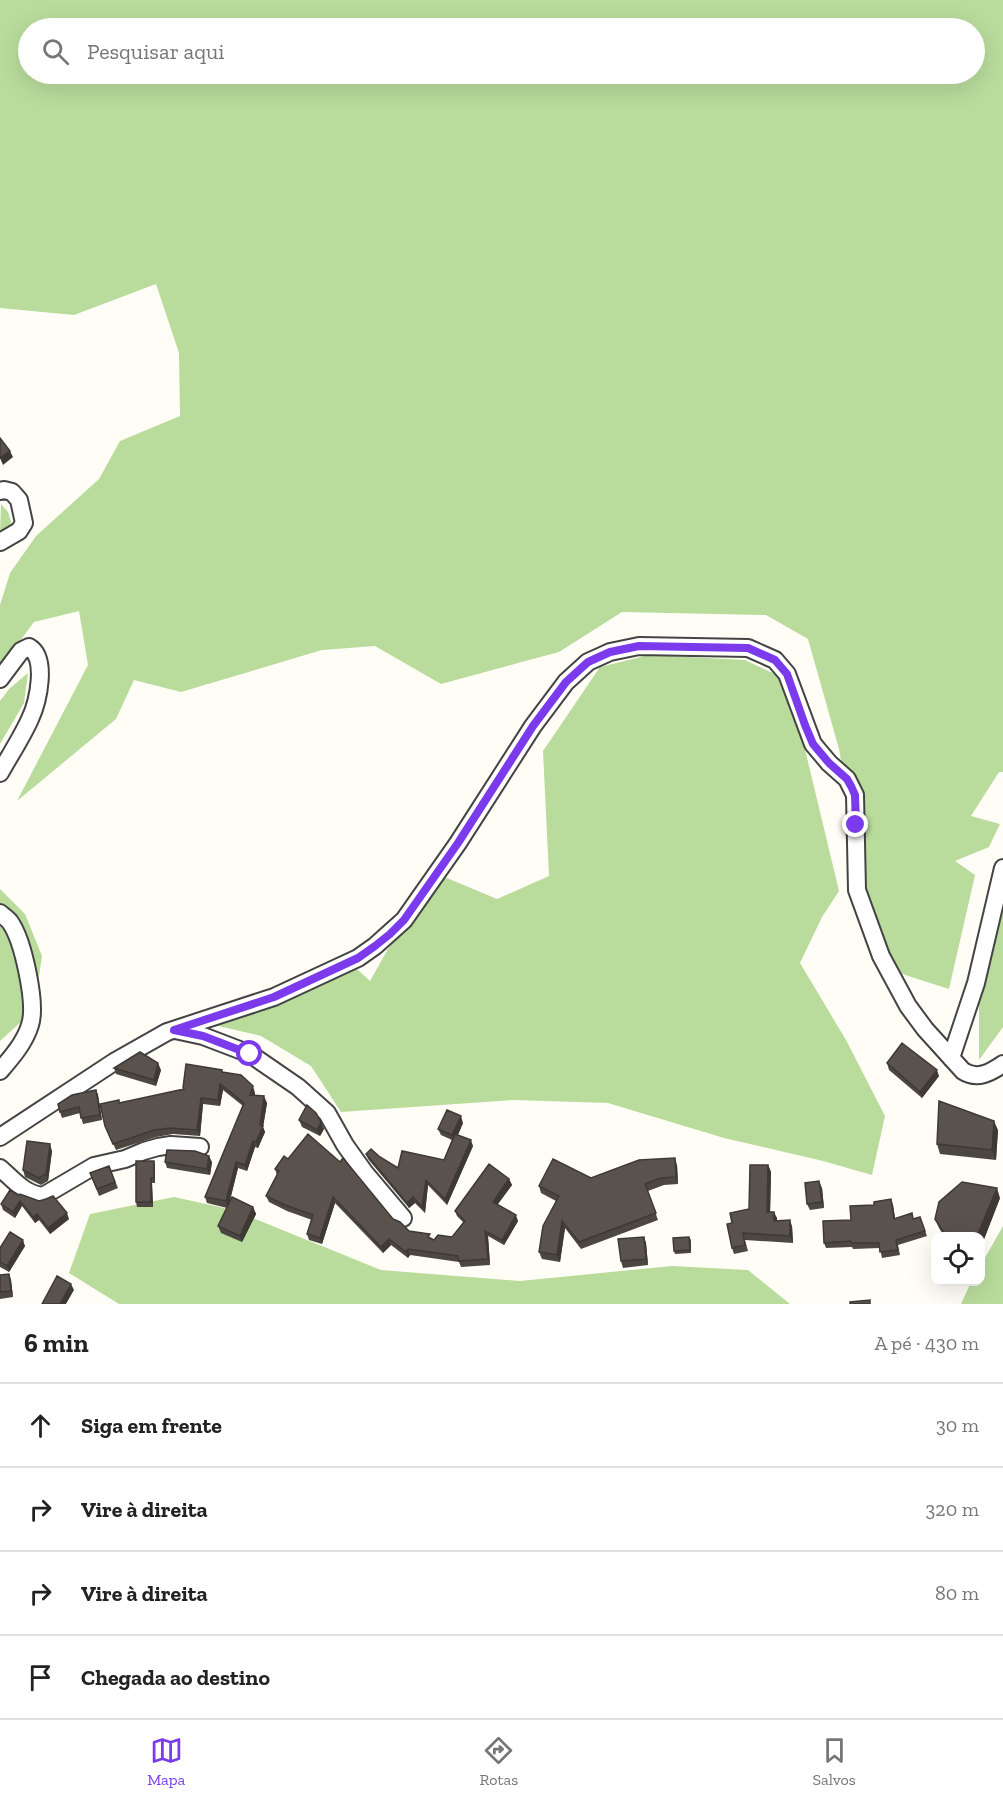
<!DOCTYPE html>
<html lang="pt">
<meta charset="utf-8">
<style>
:root{--surface:#fff;--page:#f2f2f2;--text:#222;--muted:#767676;--line:#e0e0e0;--accent:#7c3aed}
body{margin:0;font-family:"Zilla Slab",serif;background:var(--page);color:var(--text)}
.controls{position:absolute;right:18px;bottom:18px;display:grid;overflow:hidden;border-radius:12px;box-shadow:0 6px 24px #0002}
.controls button{width:54px;height:54px;display:grid;place-items:center;padding:0;border:0;border-bottom:2px solid var(--line);background:var(--surface);color:var(--text);font:30px sans-serif}
.stop{position:absolute;width:18px;height:18px;margin:-14px;border:4px solid #7c3aed;border-radius:50%;background:#fff}
.stop.end{background:#7c3aed;border-color:#fff;box-shadow:0 2px 6px #0008}
.list{margin:0;padding:0;list-style:none}
h2{display:flex;justify-content:space-between;align-items:center;height:78px;margin:0;padding:0 24px;font-size:26px}
h2 small{font-size:20px;font-weight:400;color:var(--muted)}
.list li{display:grid;grid-template-columns:39px 1fr auto;gap:18px;align-items:center;box-sizing:border-box;height:84px;padding:0 24px;border-top:2px solid var(--line)}
.list b{display:block;font-size:22px;white-space:nowrap}
.list em{font-size:20px;font-style:normal;color:var(--muted)}
.icon{flex:none;width:33px;height:33px;fill:none;stroke:currentColor;stroke-width:2;stroke-linecap:round;stroke-linejoin:round}
.map{position:relative;flex:none;width:1003px;height:1304px;overflow:hidden}
.search{position:absolute;background:var(--surface);box-shadow:0 6px 24px #0002;left:18px;right:18px;top:18px;height:66px;display:flex;align-items:center;gap:15px;box-sizing:border-box;padding:0 21px;border-radius:33px;color:var(--muted);font-size:22px}
.sheet{height:414px;background:var(--surface)}
nav{display:flex;justify-content:space-around;align-items:center;box-sizing:border-box;height:84px;border-top:2px solid var(--line);background:var(--surface);font-size:16px;color:var(--muted)}
nav a{display:grid;justify-items:center;gap:3px}
nav .on{color:var(--accent)}
.map>svg:first-child{display:block}
</style>
<div class="map">
<svg width="1003" height="1304" viewBox="0 0 1003 1304">
<rect width="100%" height="100%" fill="#fffdf5"/>
<path fill="#b9dc9c" fill-rule="evenodd" d="M0,0H1003V772H999L971,816L1000,824L989,847L955,861L975,875L949,989L899,973L868,915L839,749L808,639L766,615L622,612L559,652L441,684L375,646L322,650L181,692L134,680L116,719L17,801L88,665L79,611L34,622L0,668V605L10,573L36,536L99,479L120,441L180,416L179,353L156,284L74,315L0,308ZM28,28H974V74H28Z
M1,504L8,512L12,525L0,533Z
M649,655L745,660L777,675L796,712L839,891L822,917L800,963L846,1040L885,1116L872,1175L823,1161L724,1138L608,1103L513,1100L341,1112L311,1066L261,1036L197,1021L345,958L370,981L388,949L442,876L497,899L549,876L543,751L600,667Z
M28,673L24,703L0,744V701L9,689Z
M1003,866V1027L979,1060V989Z
M0,889L25,914L42,956L34,1010L0,1041Z
M174,1197L233,1210L381,1270L520,1281L672,1266L748,1270L790,1304H119L69,1273L90,1214Z
M1003,1226V1304H961L971,1282H980L981,1265Z"/>
<g fill="none" stroke-linecap="round" stroke-linejoin="round">
<defs>
<path id="minor" d="M0,491L4,490L12,492L19,500L24,523L19,531L0,542
M0,679L21,651L29,647C48,658 38,702 30,719C22,737 10,755 0,773
M0,913C3,916 8,919 10,922C23,940 37,1004 30,1025C25,1042 12,1057 0,1071
M175,1030L203,1036L250,1054L298,1087L327,1113L345,1145L365,1173L403,1218
M951,1058L976,983L1003,868
M0,1137L114,1062L167,1032L274,997L358,958L375,946L404,920L458,843L533,726L566,682L588,662L610,652L639,646L748,648L775,660L787,674L813,744L829,763L847,779L855,795L857,890L881,956L908,1006L925,1029L963,1071C977,1080 990,1073 1003,1064
M0,1168C14,1180 24,1194 43,1196L94,1166L125,1159L144,1151L158,1147L171,1145L200,1147"/>
</defs>
<use href="#minor" stroke="#444" stroke-width="20"/>
<use href="#minor" stroke="#fff" stroke-width="16"/>
</g>
<path fill="#4d4742" d="M887,1063L939,1076L922,1098L889,1070Z
M114,1068L161,1070L156,1086L116,1074Z
M223,1072L255,1093V1095L267,1103L263,1127L265,1132L258,1148L255,1147L247,1171L238,1168L229,1204L253,1207L256,1214L242,1242L221,1233L218,1226L227,1208L207,1203L205,1197L243,1106L223,1090L220,1106L203,1104L200,1136L173,1134L156,1137L116,1150L105,1126L183,1089Z
M96,1090L98,1095L102,1120L83,1124L80,1113L62,1118L60,1112Z
M299,1120L321,1122L324,1129L320,1136L302,1127Z
M463,1123L458,1135L473,1146L447,1205L428,1185L425,1213L415,1203L409,1208L368,1159L366,1154L380,1157L398,1168L444,1160L452,1140L441,1135L438,1129Z
M998,1130L996,1160L940,1154L937,1144Z
M52,1151L48,1181L41,1185L25,1177L23,1170Z
M154,1161L155,1166V1183H152L153,1207H137L136,1202Z
M165,1162H212L210,1175L167,1168Z
M677,1165L678,1184L664,1185L648,1191L658,1220L581,1249L565,1228L560,1262L542,1259L539,1252L556,1201L541,1193L539,1186Z
M768,1165L771,1172L770,1212L777,1218V1221L792,1226L793,1243L745,1240L748,1251L734,1254L732,1248V1223L749,1209Z
M109,1166L118,1188L99,1196L90,1173Z
M275,1169L393,1219L409,1231L434,1240L452,1237L463,1222L457,1216L455,1211L509,1179L512,1185L497,1205L518,1221L504,1245L488,1236L490,1265L461,1267L459,1262L410,1255L408,1258L391,1245L383,1253L335,1203L322,1244L309,1240L307,1234L312,1220L287,1211L269,1202L266,1196L277,1175Z
M822,1188L824,1208L810,1210L807,1204Z
M19,1195L69,1219L50,1234L39,1220L35,1223L22,1206L15,1218L3,1210L1,1204Z
M1000,1198L981,1247V1236H944L939,1228L935,1219Z
M893,1205L895,1218L914,1219L920,1217L927,1236L898,1245L900,1255L882,1258L880,1248L853,1249L852,1247L826,1248L824,1243Z
M644,1237L646,1243L648,1265L623,1268L621,1261Z
M689,1237L691,1240V1253L675,1254L674,1251Z
M25,1246L9,1272L0,1267V1248Z
M9,1274L11,1280L13,1297L0,1299V1275Z"/>
<path fill="#3f3936" d="M10,451L13,457L3,465L0,458Z
M158,1063L161,1070L156,1086L154,1080Z
M937,1070L939,1076L922,1098L920,1092Z
M220,1084L223,1090L220,1106L218,1100Z
M253,1086L255,1093L253,1101L250,1095Z
M96,1090L98,1095L102,1120L100,1115Z
M264,1096L267,1103L263,1127L265,1132L258,1148L256,1142L260,1125Z
M201,1098L203,1104L200,1136L197,1130Z
M461,1116L463,1123L455,1141L452,1135Z
M994,1121L998,1130L996,1160L992,1150Z
M321,1122L324,1129L320,1136L317,1130Z
M471,1140L473,1146L447,1205L445,1199Z
M253,1141L255,1147L247,1171L245,1165Z
M50,1144L52,1151L48,1181L46,1174Z
M209,1156L212,1162L210,1175L207,1169Z
M675,1158L677,1165L678,1184L676,1177Z
M154,1161L155,1166V1183L154,1178Z
M236,1162L238,1168L228,1208L226,1201Z
M768,1165L771,1172L770,1218L767,1212Z
M151,1178L152,1183L153,1207L151,1202Z
M509,1179L512,1185L495,1208L493,1202Z
M426,1180L428,1185L425,1213L422,1207Z
M819,1181L822,1188L824,1208L822,1202Z
M997,1188L1000,1198L981,1247V1236H977Z
M333,1197L335,1203L322,1244L320,1238Z
M413,1197L415,1203L409,1208L407,1203Z
M891,1199L893,1205L896,1224L894,1219Z
M20,1201L22,1206L15,1218L13,1212Z
M253,1207L256,1214L242,1242L240,1236Z
M774,1212L777,1218L776,1228L774,1221Z
M67,1213L69,1219L50,1234L48,1228Z
M37,1214L39,1220L35,1223L33,1217Z
M516,1215L518,1221L504,1245L502,1240Z
M790,1220L792,1226L793,1243L790,1236Z
M562,1221L565,1228L560,1262L557,1255Z
M485,1231L488,1236L490,1265L488,1259Z
M644,1237L646,1243L648,1265L646,1259Z
M389,1239L391,1245L383,1253L381,1247Z
M23,1240L25,1246L9,1272L7,1266Z
M408,1249L410,1255L408,1258L406,1252Z
M9,1274L11,1280L13,1297L11,1291Z
M71,1284L74,1290L66,1304H60Z"/>
<path fill="#5a524d" stroke="#3f3936" stroke-width="1.5" d="M0,438L10,451L0,458Z
M902,1043L937,1070L920,1092L887,1063Z
M140,1052L158,1063L154,1080L114,1068Z
M186,1064L222,1070V1072L241,1075L253,1086L250,1095L264,1096L260,1125L263,1126L256,1142L253,1141L245,1165L236,1162L226,1201L205,1197L244,1103L220,1084L218,1100L201,1098L197,1130L170,1128L154,1130L113,1144L105,1126L100,1104L119,1100V1103L184,1089L183,1088Z
M96,1090L100,1115L81,1118L79,1107L60,1112L58,1104L72,1095Z
M939,1101L994,1121L992,1150L937,1144Z
M307,1105L316,1113L321,1122L317,1130L299,1120Z
M447,1110L461,1116L452,1135L438,1129Z
M308,1134L340,1162L343,1158L393,1219L400,1222L409,1231L430,1234L428,1237L434,1240L438,1235L452,1237L465,1221L455,1211L489,1164L509,1179L493,1202L516,1215L502,1240L485,1231L488,1259L459,1261L458,1256L408,1249L406,1252L389,1239L381,1247L333,1197L320,1238L307,1234L313,1215L285,1205L266,1196L279,1171L275,1169L284,1156L288,1159Z
M455,1134L471,1140L445,1199L426,1180L422,1207L413,1197L407,1203L366,1154L371,1149L380,1157L398,1168L402,1151L444,1160Z
M27,1141L50,1144L46,1174L39,1178L23,1170Z
M167,1150L195,1151L209,1156L207,1169L165,1162Z
M675,1158L676,1177L661,1178L645,1184L656,1213L579,1242L562,1221L557,1255L539,1252L543,1226L559,1196L539,1186L553,1159L591,1178L639,1160Z
M136,1161H154V1178H151V1202H136Z
M750,1165H768L767,1212H774V1221L790,1220V1236L743,1233L745,1245L732,1248L727,1224L732,1223L730,1213L749,1209Z
M109,1166L115,1182L97,1189L90,1173Z
M819,1181L822,1202L807,1204L805,1183Z
M962,1182L997,1188L977,1236H946L935,1219L939,1202Z
M10,1190L19,1195L20,1194L39,1201L46,1199L53,1196L67,1213L48,1228L37,1214L33,1217L20,1201L13,1212L1,1204Z
M232,1197L253,1207L240,1236L218,1226Z
M891,1199L894,1219L912,1213L913,1219L920,1217L925,1231L896,1240L898,1250L880,1252L879,1243H851V1241L824,1243L823,1221L851,1220L850,1206L874,1205V1202Z
M10,1232L23,1240L7,1266L0,1262V1248Z
M644,1237L646,1259L621,1261L618,1239Z
M689,1237L690,1250L674,1251L673,1238Z
M9,1274L11,1291L0,1292V1275Z
M57,1276L71,1284L60,1304H42Z
M870,1300V1304H850V1302Z"/>
<g fill="none" stroke-linecap="round" stroke-linejoin="round">
<path stroke="#7c3aed" stroke-width="8" d="M250,1054L203,1036L174,1030L274,997L358,958L375,946L390,934L404,920L458,843L533,726L566,682L588,662L610,652L639,646L748,648L775,660L787,674L805,725L813,744L829,763L847,779L851,786L855,795L856,825"/>
</g>
</svg>
<div class="controls">
<button><svg class="icon" aria-label="locate" viewBox="0 0 24 24"><circle cx="12" cy="12" r="6"/><path d="M12 2v4M12 18v4M2 12h4M18 12h4"/></svg></button>
</div>
<div class="stop" style="left:250px;top:1054px"></div>
<div class="stop end" style="left:856px;top:825px"></div>
<div class="search"><svg class="icon" aria-label="search" viewBox="0 0 24 24"><circle cx="10" cy="10" r="6"/><path d="M15 15l6 6"/></svg>Pesquisar aqui</div>
</div>
<section class="sheet">
<h2>6 min<small>A pé · 430 m</small></h2>
<ul class="list">
<li><svg class="icon" aria-label="ahead" viewBox="0 0 24 24"><path d="M12 20V5M6 11l6-6 6 6"/></svg><div><b>Siga em frente</b></div><em>30 m</em></li>
<li><svg class="icon" aria-label="right" viewBox="0 0 24 24"><path d="M7 20v-9h11M14 6l5 5-5 5"/></svg><div><b>Vire à direita</b></div><em>320 m</em></li>
<li><svg class="icon" aria-label="right" viewBox="0 0 24 24"><path d="M7 20v-9h11M14 6l5 5-5 5"/></svg><div><b>Vire à direita</b></div><em>80 m</em></li>
<li><svg class="icon" aria-label="arrive" viewBox="0 0 24 24"><path d="M6 21V4h12l-3 4 3 4H6"/></svg><div><b>Chegada ao destino</b></div></li>
</ul>
</section>
<nav>
<a class="on"><svg class="icon" aria-label="map" viewBox="0 0 24 24"><path d="M3 6l6-2 6 2 6-2v14l-6 2-6-2-6 2zM9 4v14M15 6v14"/></svg>Mapa</a>
<a><svg class="icon" aria-label="directions" viewBox="0 0 24 24"><path d="M12 3l9 9-9 9-9-9zM9 14v-3h6M13 9l2 2-2 2"/></svg>Rotas</a>
<a><svg class="icon" aria-label="saved" viewBox="0 0 24 24"><path d="M7 4h10v16l-5-4-5 4z"/></svg>Salvos</a>
</nav>
